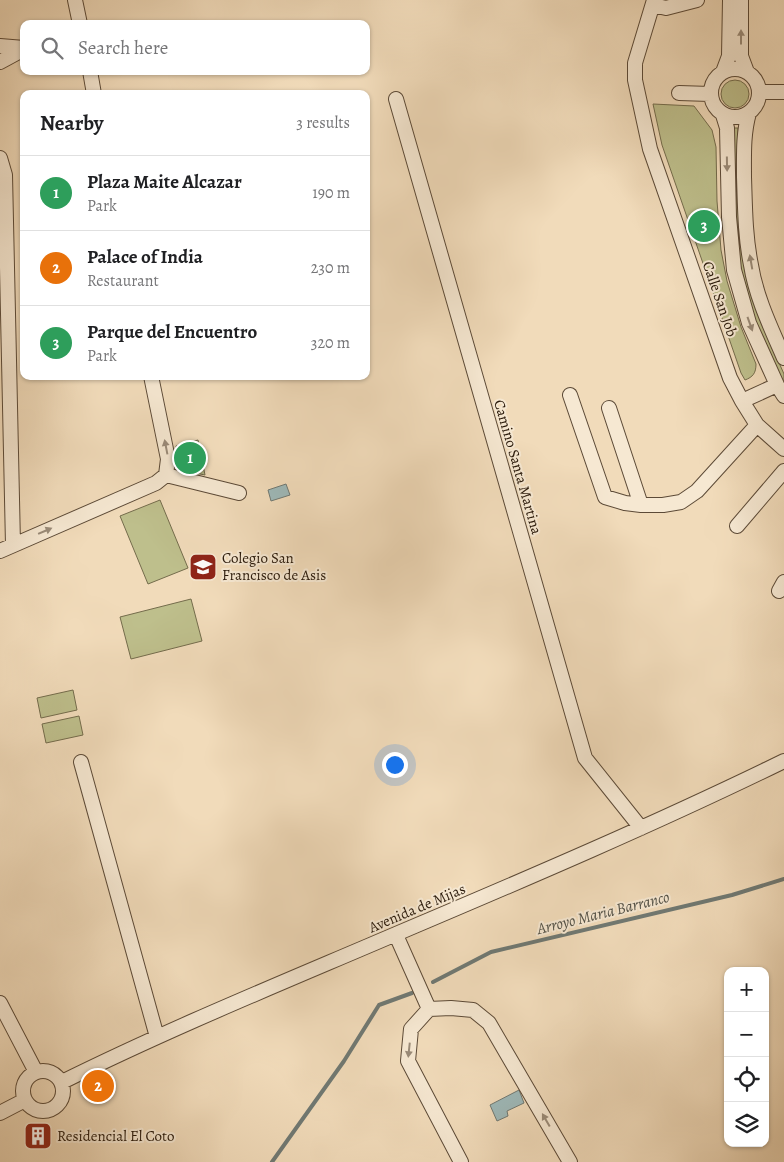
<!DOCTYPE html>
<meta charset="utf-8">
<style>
:root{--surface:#fff;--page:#f6f6f6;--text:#202124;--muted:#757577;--line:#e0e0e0;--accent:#1a73e8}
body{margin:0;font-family:Alegreya,serif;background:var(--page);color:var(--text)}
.controls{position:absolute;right:15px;bottom:15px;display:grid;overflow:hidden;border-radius:10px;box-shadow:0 1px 4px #0004}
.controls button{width:45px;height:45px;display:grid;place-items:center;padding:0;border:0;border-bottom:1px solid var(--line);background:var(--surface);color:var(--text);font:25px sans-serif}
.you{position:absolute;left:394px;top:764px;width:18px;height:18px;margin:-12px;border:4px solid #fff;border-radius:50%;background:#1a73e8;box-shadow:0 0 0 8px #1a73e833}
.badge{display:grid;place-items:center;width:32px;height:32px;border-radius:50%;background:var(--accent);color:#fff;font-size:16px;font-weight:700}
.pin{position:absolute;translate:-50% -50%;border:2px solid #fff;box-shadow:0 1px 5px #0006}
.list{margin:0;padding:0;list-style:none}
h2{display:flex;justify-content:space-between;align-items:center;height:65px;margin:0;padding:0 20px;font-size:21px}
h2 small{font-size:16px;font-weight:400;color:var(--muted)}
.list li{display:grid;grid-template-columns:32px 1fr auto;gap:15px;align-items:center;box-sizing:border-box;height:75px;padding:0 20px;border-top:1px solid var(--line)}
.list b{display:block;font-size:19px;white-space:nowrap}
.list p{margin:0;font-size:16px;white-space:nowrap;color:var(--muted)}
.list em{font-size:16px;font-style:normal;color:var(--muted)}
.icon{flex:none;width:28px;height:28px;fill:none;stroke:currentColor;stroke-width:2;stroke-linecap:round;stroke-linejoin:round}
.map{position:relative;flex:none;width:784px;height:1162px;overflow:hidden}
.search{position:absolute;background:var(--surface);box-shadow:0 1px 4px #0004;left:20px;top:20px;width:350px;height:55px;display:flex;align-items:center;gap:12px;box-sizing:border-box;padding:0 18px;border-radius:10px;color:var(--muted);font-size:19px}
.panel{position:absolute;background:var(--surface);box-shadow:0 1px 4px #0004;left:20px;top:90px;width:350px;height:290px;border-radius:10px}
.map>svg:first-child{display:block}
</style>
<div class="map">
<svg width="784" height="1162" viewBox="0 0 784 1162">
<rect width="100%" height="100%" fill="#f1dbba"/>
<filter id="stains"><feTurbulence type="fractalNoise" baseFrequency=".004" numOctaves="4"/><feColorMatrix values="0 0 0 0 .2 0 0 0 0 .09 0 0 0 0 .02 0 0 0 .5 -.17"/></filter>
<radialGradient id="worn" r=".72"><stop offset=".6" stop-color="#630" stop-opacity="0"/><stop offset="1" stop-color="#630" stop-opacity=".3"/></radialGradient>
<path fill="#bebf8c" stroke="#746c4c" d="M721 94a14 14 0 1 1 28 0a14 14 0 1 1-28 0Z
M653,104L694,106L712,130L716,147L717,201L721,250L727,281L741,327L756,364C756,373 753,377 745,380L741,373L662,145Z
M733,128H738L739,216L746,268L760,320L784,374V385C774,364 762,343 755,322C732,259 734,193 733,128Z
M198,440L205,475L181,470L176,446Z
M160,500L188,568L148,584L120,516Z
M191,599L202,641L131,659L120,617Z
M73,690L77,710L41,718L37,698Z
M79,716L83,735L46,743L42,724Z"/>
<path fill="#9eb9b9" stroke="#707973" d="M286,484L290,495L271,501L268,490Z
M519,1090L524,1103L507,1111L508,1116L497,1121L490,1105Z"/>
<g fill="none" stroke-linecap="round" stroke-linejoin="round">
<path stroke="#707973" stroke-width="4" d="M433,982L491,952L732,895L784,879
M272,1162L344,1061L379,1005L412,993"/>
<defs>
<path id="minor" d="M75,0L80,24
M654,0L635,63V80L650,149L730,378L742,401L757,425L784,449
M741,0V56L747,72
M653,5L666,8L697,0
M0,46L24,48
M0,62L24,49
M711 93a24 24 0 1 1 48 0a24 24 0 1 1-48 0Z
M90,71L94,94
M723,72L729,56L730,0
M759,92H784
M679,93L710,94
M396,99L585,758L641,828
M749,113C743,134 744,155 744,177C745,206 745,236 751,265C756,297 771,328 784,358
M723,115L727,128L729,217L734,270L749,323L777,385L784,396
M0,158L5,175L13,545
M570,395L605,497L625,503L641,505H663L681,502L697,491L757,425
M742,401L777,385
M609,408L641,505
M166,475L239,493
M737,526L784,471
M0,551L156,483L166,475L168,459L151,376
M779,591L784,582
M81,762L157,1037
M396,935L429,1009
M0,1003L36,1072
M23 1091a20 20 0 1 1 40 0a20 20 0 1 1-40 0Z
M62,1082C171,1028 284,982 396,934C526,879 657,823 784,761
M0,1113L25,1100
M461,1162L408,1061L411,1029L429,1009L451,1008L473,1010L489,1023L570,1162"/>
</defs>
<use href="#minor" stroke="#5c4a37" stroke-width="16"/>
<use href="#minor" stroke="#f6e8d2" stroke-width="14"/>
</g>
<defs><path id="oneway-solid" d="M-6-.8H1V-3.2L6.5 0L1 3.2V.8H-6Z" transform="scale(1.25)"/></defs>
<g fill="#9a8b78">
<use href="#oneway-solid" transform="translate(741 37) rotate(-90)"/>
<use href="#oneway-solid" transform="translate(727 164) rotate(89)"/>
<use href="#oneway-solid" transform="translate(751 262) rotate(-100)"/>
<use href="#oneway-solid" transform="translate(750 324) rotate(70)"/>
<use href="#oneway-solid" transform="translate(166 447) rotate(-101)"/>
<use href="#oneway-solid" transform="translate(45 531) rotate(-23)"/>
<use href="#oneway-solid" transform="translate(409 1050) rotate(96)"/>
<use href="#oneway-solid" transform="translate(546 1120) rotate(-120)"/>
</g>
<defs>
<symbol id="school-square" viewBox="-11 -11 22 22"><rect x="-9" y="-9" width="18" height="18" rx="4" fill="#8f2418" stroke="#f6e8d2"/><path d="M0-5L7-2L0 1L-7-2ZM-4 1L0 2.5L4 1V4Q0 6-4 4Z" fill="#fff"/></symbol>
<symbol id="building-square" viewBox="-11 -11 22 22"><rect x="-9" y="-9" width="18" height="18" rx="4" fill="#8f2418" stroke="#f6e8d2"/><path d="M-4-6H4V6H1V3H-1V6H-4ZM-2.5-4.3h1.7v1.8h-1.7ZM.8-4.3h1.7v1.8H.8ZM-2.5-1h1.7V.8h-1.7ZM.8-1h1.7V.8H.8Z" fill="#fff"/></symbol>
</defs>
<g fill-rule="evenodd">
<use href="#school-square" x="187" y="551" width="32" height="32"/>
<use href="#building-square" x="22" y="1120" width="32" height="32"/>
</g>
<g text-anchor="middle" stroke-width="4" stroke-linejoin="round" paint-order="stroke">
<g font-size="15" fill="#2a1a0b" stroke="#f6e8d2">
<text transform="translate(720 299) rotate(71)" y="5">Calle San Job</text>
<text transform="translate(518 467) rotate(74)" y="5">Camino Santa Martina</text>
<text transform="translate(417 908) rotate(-23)" y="5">Avenida de Mijas</text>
</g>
<g font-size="15" fill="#2a1a0b" stroke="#f6e8d2" text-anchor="start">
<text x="222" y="563">Colegio San<tspan x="222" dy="17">Francisco de Asis</tspan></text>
<text x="57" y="1141">Residencial El Coto</text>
</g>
<g font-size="16" font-style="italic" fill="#535248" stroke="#f6e8d2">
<text transform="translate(603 912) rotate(-14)" y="6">Arroyo Maria Barranco</text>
</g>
</g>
<rect width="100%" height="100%" filter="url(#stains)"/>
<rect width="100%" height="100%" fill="url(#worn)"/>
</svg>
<div class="controls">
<button>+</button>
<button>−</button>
<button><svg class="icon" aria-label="locate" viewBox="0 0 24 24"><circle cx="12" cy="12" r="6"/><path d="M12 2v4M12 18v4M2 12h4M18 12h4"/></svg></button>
<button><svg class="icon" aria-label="layers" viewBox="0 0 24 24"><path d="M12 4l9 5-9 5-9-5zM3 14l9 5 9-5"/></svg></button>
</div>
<div class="you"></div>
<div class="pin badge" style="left:190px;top:458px;background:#2e9e5b">1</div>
<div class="pin badge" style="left:98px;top:1086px;background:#e8710a">2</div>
<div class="pin badge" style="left:704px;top:226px;background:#2e9e5b">3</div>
<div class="search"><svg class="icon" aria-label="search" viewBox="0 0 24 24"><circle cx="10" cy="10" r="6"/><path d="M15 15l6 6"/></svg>Search here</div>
<section class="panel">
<h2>Nearby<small>3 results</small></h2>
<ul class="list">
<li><span class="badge" style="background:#2e9e5b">1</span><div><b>Plaza Maite Alcazar</b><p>Park</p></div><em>190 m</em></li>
<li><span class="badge" style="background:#e8710a">2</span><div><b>Palace of India</b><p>Restaurant</p></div><em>230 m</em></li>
<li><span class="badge" style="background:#2e9e5b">3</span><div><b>Parque del Encuentro</b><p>Park</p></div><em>320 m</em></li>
</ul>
</section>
</div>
